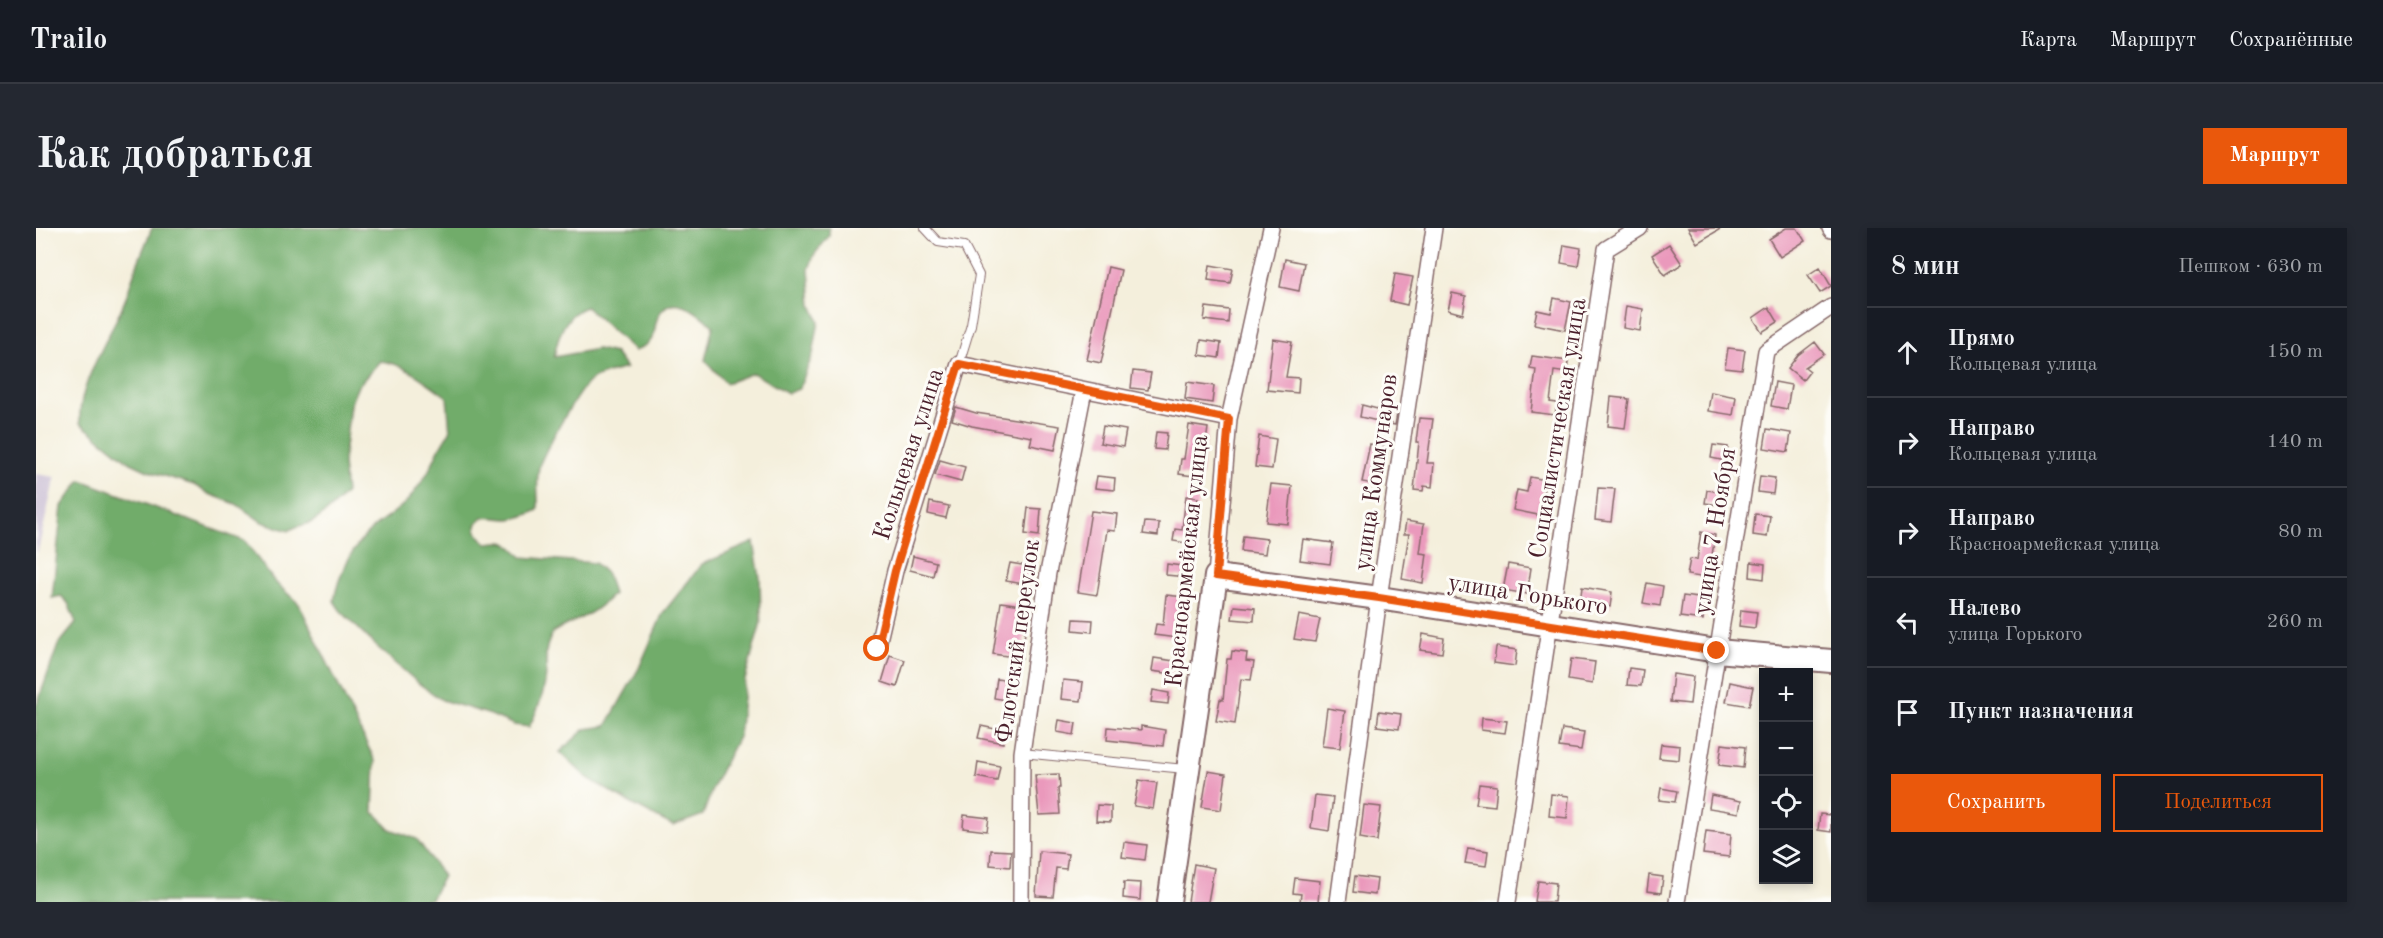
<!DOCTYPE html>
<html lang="ru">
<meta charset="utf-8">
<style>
:root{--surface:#171b24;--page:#242831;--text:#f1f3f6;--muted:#9ea1a6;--line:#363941;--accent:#ea580c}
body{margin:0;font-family:"Old Standard TT",serif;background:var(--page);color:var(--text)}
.controls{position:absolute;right:18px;bottom:18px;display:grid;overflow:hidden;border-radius:0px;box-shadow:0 3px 9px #0003}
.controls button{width:54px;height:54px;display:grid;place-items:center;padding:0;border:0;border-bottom:2px solid var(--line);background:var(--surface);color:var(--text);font:30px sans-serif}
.stop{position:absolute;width:18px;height:18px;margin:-14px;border:4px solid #ea580c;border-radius:50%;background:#fff}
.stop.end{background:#ea580c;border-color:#fff;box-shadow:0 2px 6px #0008}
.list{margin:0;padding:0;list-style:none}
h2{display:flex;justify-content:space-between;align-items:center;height:78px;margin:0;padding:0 24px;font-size:26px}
h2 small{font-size:20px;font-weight:400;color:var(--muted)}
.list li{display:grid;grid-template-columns:39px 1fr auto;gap:18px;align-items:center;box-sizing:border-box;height:90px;padding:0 24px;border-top:2px solid var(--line)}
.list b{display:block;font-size:22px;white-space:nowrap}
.list p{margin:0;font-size:20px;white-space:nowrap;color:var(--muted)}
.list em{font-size:20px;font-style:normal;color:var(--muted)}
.actions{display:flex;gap:12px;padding:18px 24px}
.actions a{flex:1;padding:14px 0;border:2px solid var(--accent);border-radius:0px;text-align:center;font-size:21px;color:var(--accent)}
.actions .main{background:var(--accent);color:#fff}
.icon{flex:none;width:33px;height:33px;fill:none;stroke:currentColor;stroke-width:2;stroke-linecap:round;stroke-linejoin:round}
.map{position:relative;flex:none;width:1795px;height:674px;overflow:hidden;border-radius:0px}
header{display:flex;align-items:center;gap:36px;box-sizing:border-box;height:84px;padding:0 30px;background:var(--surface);border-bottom:2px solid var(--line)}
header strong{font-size:28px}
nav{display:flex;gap:33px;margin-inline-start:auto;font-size:21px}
.intro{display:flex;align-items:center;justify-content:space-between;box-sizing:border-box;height:144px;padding:0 36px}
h1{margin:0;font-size:42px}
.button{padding:15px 27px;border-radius:0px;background:var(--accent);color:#fff;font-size:21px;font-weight:700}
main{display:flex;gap:36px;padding:0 36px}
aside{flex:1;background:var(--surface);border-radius:0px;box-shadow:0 3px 9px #0003}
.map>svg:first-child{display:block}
</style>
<header>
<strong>Trailo</strong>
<nav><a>Карта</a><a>Маршрут</a><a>Сохранённые</a></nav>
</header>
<div class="intro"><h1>Как добраться</h1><a class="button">Маршрут</a></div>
<main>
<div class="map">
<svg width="1795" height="674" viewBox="0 0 1795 674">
<rect width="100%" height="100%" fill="#fdfcf7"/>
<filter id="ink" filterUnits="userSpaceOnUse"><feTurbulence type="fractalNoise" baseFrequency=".0167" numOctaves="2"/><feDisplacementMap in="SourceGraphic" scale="12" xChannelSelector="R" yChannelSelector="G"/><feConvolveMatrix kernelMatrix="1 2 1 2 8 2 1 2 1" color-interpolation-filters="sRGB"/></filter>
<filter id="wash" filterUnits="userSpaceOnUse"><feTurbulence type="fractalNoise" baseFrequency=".008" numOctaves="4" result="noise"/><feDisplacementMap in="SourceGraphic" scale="24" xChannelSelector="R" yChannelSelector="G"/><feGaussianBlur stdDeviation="1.35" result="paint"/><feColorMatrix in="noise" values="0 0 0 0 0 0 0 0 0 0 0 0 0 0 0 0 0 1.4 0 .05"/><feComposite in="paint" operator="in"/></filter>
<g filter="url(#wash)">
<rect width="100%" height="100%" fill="#f4efdc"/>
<path fill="#cbbfd5" d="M0,246L19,249L0,331Z"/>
<path fill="#71ac6b" stroke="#5e664b" stroke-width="1.5" d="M116,0H793V8L778,27L773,41L776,77L783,93L777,126L763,161L752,165L717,145L690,155L669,132L677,98C662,85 635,60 622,89C618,97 620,106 615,112C611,118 605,119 599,123L550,79C529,85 522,109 518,129L561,121L579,125L590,140C579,143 564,146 555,152C543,160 510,221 504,236C499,250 503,267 502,282C492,287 484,290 474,291C466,292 451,287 445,291C434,299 444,310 451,315C472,312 472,314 486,329L559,335L571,346L577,366C557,388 542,390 517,404C507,425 511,423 510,445C509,464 502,482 493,499L478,497L455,487L406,472L382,455L338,416L304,382L298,373C302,346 317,318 337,300C349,290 362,283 373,271C380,261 389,251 394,240C401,227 405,214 414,204L411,169C393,156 366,134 344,133L322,158L314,177L307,236L310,265C300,276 289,287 276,294C268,298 259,297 253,303L226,294L200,276L173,266L158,257L112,243L93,234L44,195C40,154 82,99 93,61C99,40 108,20 116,0Z
M45,252L209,313L238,353L263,376L339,533L337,583L354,601L381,611L407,648L395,671L382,674H0V479L22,417L40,395L32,375L25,368L16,370L26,278Z
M718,314L724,350L725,394L709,452L703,507L678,556L667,587L637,598L585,570L550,549L524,524L549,501L570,498L603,440L627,385L666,336Z"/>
<g id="blocks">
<path fill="#ea99bc" d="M1652,0H1686L1661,15Z
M1750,0H1761L1769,13L1744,29L1733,11Z
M1633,16L1646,36L1629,47L1616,27Z
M1528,17L1545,20L1542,38L1525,35Z
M1249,31L1268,35L1263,63L1244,59Z
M1174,37L1197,41L1194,55L1172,52Z
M1072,39L1085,42L1065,135L1051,132Z
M1784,39L1795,58L1784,65L1772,47Z
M1359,46L1377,49L1371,77L1354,73Z
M1416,65L1430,68L1427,86L1412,82Z
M1518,70L1535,74L1529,102L1498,96L1501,82L1515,85Z
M1590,78L1607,81L1604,103L1587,100Z
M1170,79L1193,82L1192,95L1168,92Z
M1733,79L1742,94L1726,104L1717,90Z
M1237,111L1256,114L1250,149L1263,150L1262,165L1231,162Z
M1165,112L1185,115L1183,130L1163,127Z
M1779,114L1788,126L1769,139L1774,143L1767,152L1752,140L1762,127Z
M1692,120L1709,122L1706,142L1689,140Z
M1496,128L1532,133L1531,145L1518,143L1514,174L1521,175L1519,187L1495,184L1500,141L1494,140Z
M1097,143L1115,145L1112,162L1095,160Z
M1151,154L1178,158L1176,175L1149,171Z
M1739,154L1755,157L1751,181L1735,178Z
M1675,164L1700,169L1697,187L1672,183Z
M1575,169L1593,171L1589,200L1572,198Z
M1326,177L1361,186L1359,197L1324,189Z
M920,179L940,185L1024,198L1019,222L994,217L996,209L936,198L916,192Z
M1383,190L1397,191L1391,235H1398L1396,259L1388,258L1387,263L1378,262L1383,214H1380Z
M1153,197L1172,200L1165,249L1143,246L1145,231H1148Z
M1067,198L1090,202L1087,219L1064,215Z
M1731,201L1755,205L1752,224L1728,220Z
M1120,204L1131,205L1129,222L1118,221Z
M1223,208L1240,211L1236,241L1219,239Z
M1334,216L1352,220L1344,257L1326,254Z
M1677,217L1692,219L1690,233L1675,230Z
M904,232L929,239L925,254L899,247Z
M1061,248L1079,250L1078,262L1059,260Z
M1724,248L1739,250L1737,266L1722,264Z
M1494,249L1510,252L1502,287L1477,282L1481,262L1491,264Z
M1235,256L1256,258L1252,296L1230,294Z
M1562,260L1579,261L1575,294L1559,292Z
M1671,262L1687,264L1684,277L1669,275Z
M1150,268L1162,270L1156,316L1137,313L1139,301L1146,302Z
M894,274L913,278L910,290L892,286Z
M992,280L1005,281L1003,308L989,306Z
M1055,283L1081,286L1079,303L1071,302L1061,367L1042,364Z
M1719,286L1734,288L1731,309L1717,307Z
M1370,293L1388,296L1384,325L1391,326L1387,355L1366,351L1373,306H1368Z
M1109,294L1123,295L1122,308L1107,306Z
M1665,304L1679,307L1675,335L1680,336L1677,351L1651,347L1654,331L1661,332Z
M1207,308L1231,311L1229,326L1205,323Z
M1267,311L1297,315L1294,336L1264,332Z
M877,328L900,334L897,348L874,342Z
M1715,334L1729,336L1728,351L1714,349Z
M974,335L998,339L994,357L970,353Z
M1131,336L1153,339L1151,349L1130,347Z
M1472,336L1495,340L1491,366L1467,362Z
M1611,355L1627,358L1624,378L1607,375Z
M1546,359L1576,364L1574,379L1544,375Z
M1130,367L1148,369L1141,410L1118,407L1120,396L1127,397Z
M1647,368L1669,371L1667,392L1644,389Z
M965,374L992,378L986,430L957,426Z
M1198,378L1219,380L1218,393L1196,391Z
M1705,382L1721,384L1719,400L1703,398Z
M1263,387L1284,391L1279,414L1258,411Z
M1038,391L1057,392L1056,404L1037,402Z
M1387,406L1408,410L1406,425L1384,422Z
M1460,419L1481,422L1479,438L1458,435Z
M1196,423L1211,425L1210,433L1218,434L1215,452L1205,451L1199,496L1180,493L1184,471L1187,472L1191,431H1195Z
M854,427L869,432L861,459L846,454Z
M1118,430L1138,433L1136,446L1116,443Z
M1535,431L1559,434L1556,456L1532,452Z
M1593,440L1607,442L1605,458L1591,457Z
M1637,446L1657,449L1654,476L1634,474Z
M961,451L979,454L976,473L958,470Z
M1027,452L1047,454L1045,473L1025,471Z
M1694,454L1717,459L1713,478L1690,474Z
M1117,462L1133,465L1132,476L1115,474Z
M1291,480L1309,483L1304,520L1286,518Z
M1343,483L1365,486L1363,501L1341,498Z
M1446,490L1471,493L1469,505L1445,502Z
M1023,492L1040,495L1038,507L1021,504Z
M945,498L969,503L967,515L942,510Z
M1105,498L1129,502L1127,518L1071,512L1072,499L1105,502Z
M1526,501L1548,504L1545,522L1523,519Z
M1625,516L1644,518L1643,532L1623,530Z
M1686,516L1709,519L1707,540L1683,537Z
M942,534L964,538L961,553L940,549Z
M1172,543L1190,546L1185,582L1166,579Z
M1023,546L1024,560H1022L1024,586L1003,587L999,547Z
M1103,552L1121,555L1117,581L1098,578Z
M1443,556L1461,558L1459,578L1440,576Z
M1625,560L1641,563L1639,574L1623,572Z
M1515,566L1533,568L1531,590L1513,588Z
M1279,567L1297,569L1293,603L1275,600Z
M1675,567L1705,573L1703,585L1673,580Z
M1061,577L1075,578V594L1060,593Z
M1328,577L1345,579L1341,613L1324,610Z
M1784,586L1795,587V604L1782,602Z
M928,587L953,590L951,603L927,600Z
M1670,603L1695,606L1693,629L1667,626Z
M1088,614L1111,617L1109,632L1086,629Z
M1432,620L1452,623L1450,638L1429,635Z
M955,622L975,623L974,639L954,637Z
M1003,623L1032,626L1030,641L1020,640L1017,669L1000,668Z
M1158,636L1178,640L1172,674H1152Z
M1613,647L1627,649L1625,665L1611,663Z
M1319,648L1341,651L1339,667L1317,664Z
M1259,650L1284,653L1282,674L1264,673L1265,666L1257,665Z
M1502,653L1520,655L1518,674H1499Z
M1088,654L1105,655L1104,672L1087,670Z"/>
</g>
</g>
<g filter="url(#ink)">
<use href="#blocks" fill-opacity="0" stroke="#866869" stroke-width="1.5"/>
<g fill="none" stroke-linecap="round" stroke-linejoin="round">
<defs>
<path id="lane" d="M889,0L902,14L928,18L943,47L935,97L923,136
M986,525L1149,541"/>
<path id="street" d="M1794,0L1795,2
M1180,348L1193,191L1235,0
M841,421L859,343L923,136L1193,191
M985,674L986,525L1012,345L1048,162
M1302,674L1343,370L1398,0
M1472,674L1570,21L1604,0
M1641,674L1730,123L1795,79"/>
<path id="secondary" d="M1133,674L1180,348L1343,370L1681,423L1795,433"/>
</defs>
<use href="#lane" stroke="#866869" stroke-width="10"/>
<use href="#street" stroke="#866869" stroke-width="18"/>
<use href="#secondary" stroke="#866869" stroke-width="26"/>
<use href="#lane" stroke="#fff" stroke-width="8"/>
<use href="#street" stroke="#fff" stroke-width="15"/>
<use href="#secondary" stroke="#fff" stroke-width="22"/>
</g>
</g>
<g fill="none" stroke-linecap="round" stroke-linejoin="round" filter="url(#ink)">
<path stroke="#ea580c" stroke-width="8" d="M841,421L859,343L923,136L1193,191L1180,348L1343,370L1681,423"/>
</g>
<g text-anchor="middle" stroke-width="6" stroke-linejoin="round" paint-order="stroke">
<g font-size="24" fill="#4a1f2b" stroke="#fdfcf7">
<text transform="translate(1521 200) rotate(-81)" y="8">Социалистическая улица</text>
<text transform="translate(872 226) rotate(-72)" y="8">Кольцевая улица</text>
<text transform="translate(1339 244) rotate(-82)" y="8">улица Коммунаров</text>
<text transform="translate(1678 303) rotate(-81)" y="8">улица 7 Ноября</text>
<text transform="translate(1150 333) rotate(-84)" y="8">Красноармейская улица</text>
<text transform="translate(1492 366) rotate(9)" y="8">улица Горького</text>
<text transform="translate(981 413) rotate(-82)" y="8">Флотский переулок</text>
</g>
</g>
</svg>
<div class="controls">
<button>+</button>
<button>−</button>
<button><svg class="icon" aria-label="locate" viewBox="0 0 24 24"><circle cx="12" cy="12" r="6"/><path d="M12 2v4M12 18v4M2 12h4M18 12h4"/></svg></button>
<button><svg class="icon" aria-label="layers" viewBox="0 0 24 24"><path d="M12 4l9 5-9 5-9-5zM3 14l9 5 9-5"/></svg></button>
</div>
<div class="stop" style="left:841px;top:421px"></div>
<div class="stop end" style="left:1681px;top:423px"></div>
</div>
<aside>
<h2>8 мин<small>Пешком · 630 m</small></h2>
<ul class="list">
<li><svg class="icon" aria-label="ahead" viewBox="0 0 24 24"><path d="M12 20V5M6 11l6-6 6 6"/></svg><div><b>Прямо</b><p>Кольцевая улица</p></div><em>150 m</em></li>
<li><svg class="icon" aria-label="right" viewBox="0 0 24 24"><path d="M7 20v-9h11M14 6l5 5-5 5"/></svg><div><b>Направо</b><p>Кольцевая улица</p></div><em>140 m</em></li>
<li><svg class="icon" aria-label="right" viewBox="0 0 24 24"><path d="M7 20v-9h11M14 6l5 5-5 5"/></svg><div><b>Направо</b><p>Красноармейская улица</p></div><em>80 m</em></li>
<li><svg class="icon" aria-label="left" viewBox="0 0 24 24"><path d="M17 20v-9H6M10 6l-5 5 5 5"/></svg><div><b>Налево</b><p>улица Горького</p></div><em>260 m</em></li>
<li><svg class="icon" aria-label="arrive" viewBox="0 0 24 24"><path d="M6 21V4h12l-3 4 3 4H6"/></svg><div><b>Пункт назначения</b></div></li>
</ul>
<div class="actions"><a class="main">Сохранить</a><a>Поделиться</a></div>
</aside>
</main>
